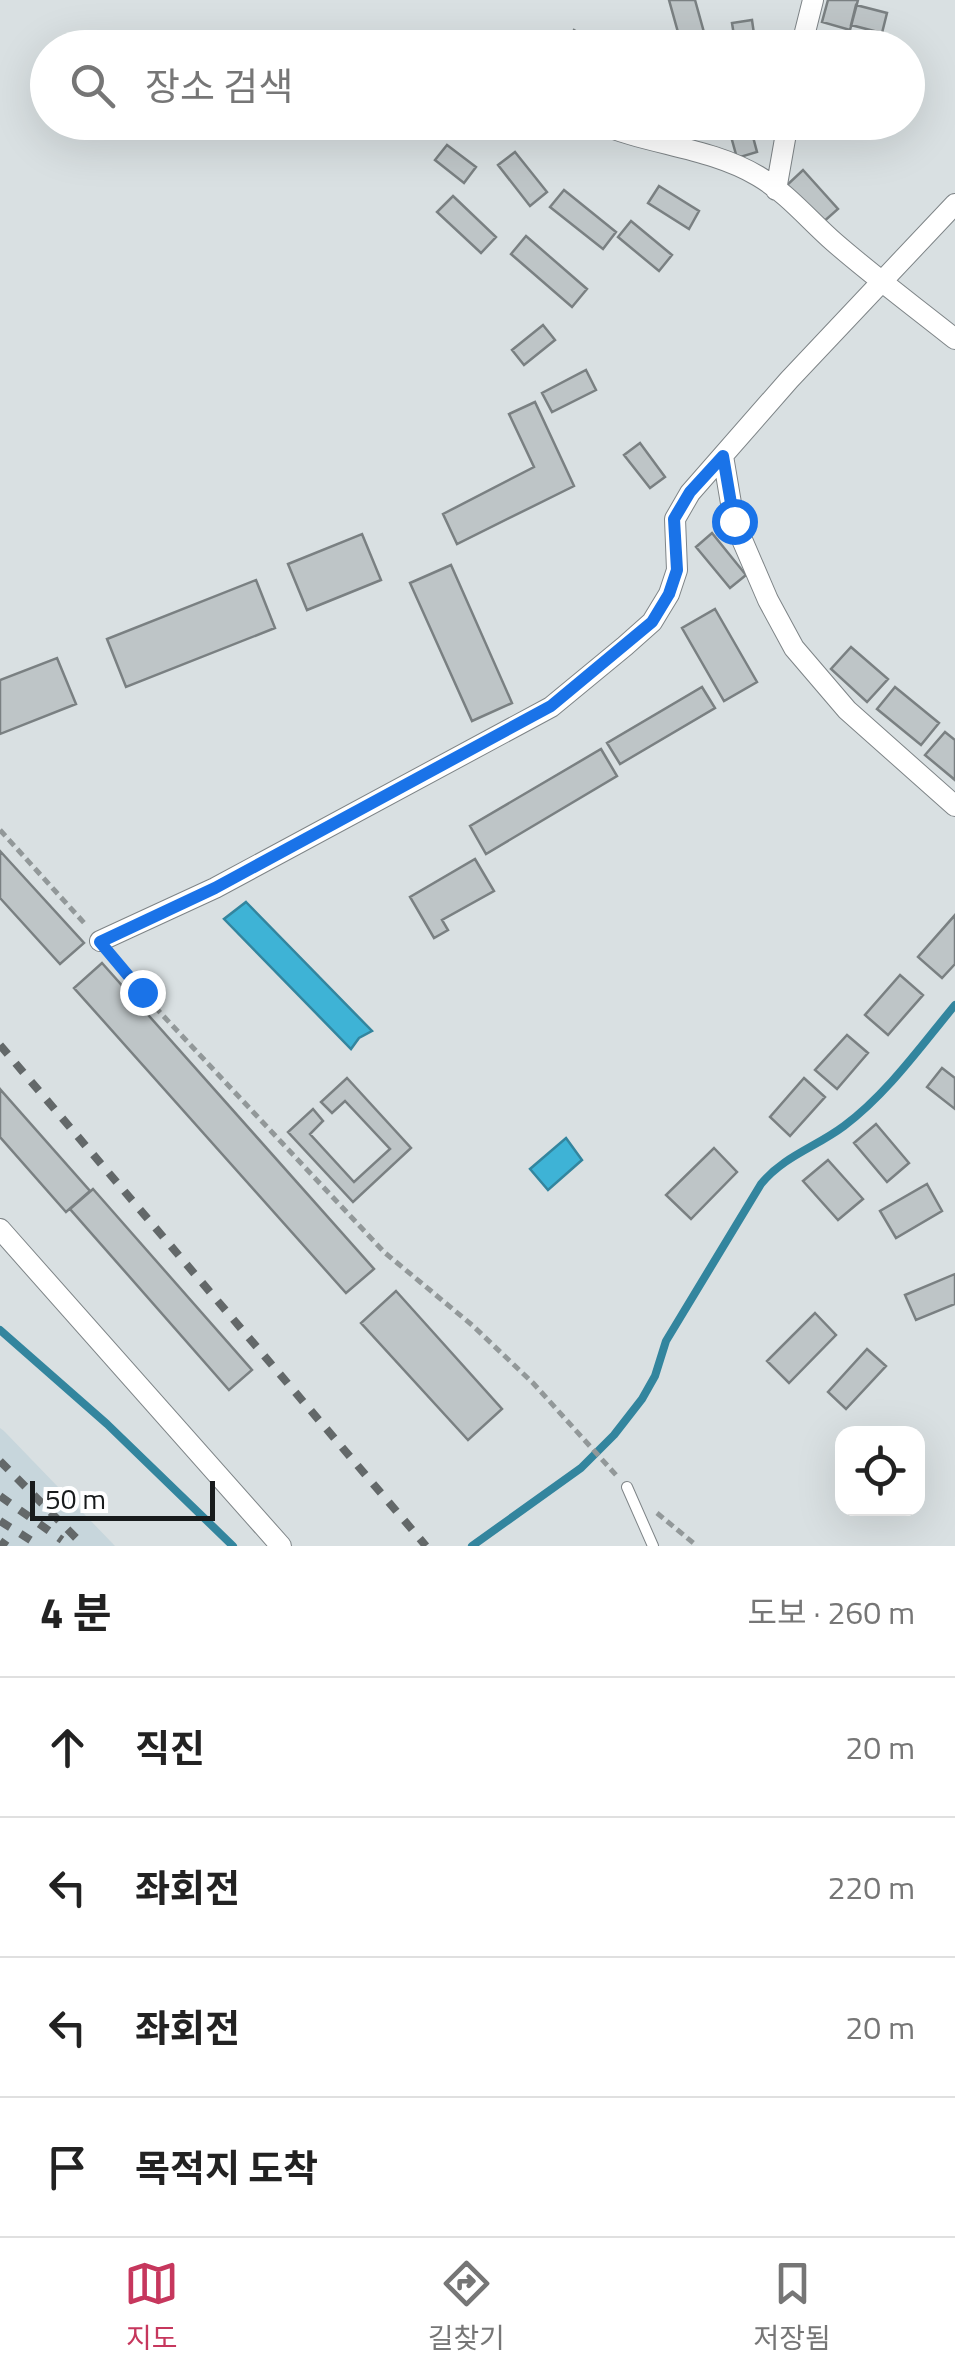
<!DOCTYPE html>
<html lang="ko">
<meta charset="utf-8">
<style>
:root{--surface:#fff;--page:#f6f6f6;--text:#222;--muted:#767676;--line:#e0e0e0;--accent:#c6375d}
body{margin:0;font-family:"Titillium Web","Noto Sans KR",sans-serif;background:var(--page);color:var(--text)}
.controls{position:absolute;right:30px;bottom:30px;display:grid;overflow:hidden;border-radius:20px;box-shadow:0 10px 40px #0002}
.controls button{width:90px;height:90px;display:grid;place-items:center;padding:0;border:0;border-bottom:2px solid var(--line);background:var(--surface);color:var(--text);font:50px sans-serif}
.scale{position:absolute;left:30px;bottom:25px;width:185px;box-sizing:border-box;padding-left:10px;border:5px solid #181b1c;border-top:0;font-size:28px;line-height:35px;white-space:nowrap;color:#181b1c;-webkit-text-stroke:8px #fff;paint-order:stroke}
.stop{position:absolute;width:30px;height:30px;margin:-22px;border:8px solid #1a73e8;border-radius:50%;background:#fff}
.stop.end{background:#1a73e8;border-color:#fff;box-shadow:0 2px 10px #0008}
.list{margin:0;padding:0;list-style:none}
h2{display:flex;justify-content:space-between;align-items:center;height:130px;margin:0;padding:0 40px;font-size:42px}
h2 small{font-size:32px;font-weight:400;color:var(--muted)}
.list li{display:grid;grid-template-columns:65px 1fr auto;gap:30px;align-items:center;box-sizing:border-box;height:140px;padding:0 40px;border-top:2px solid var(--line)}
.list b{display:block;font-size:38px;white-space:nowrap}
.list em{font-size:32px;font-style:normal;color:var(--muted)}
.icon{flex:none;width:55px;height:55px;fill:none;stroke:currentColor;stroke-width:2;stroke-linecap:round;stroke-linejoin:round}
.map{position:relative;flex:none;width:955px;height:1546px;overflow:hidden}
.search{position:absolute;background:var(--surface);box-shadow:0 10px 40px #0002;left:30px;right:30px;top:30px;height:110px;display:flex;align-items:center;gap:25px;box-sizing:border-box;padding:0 35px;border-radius:55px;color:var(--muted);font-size:38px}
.sheet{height:690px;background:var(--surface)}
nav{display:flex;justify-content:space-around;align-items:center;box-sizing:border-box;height:140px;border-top:2px solid var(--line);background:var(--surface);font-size:28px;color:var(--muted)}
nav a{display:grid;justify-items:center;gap:5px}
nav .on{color:var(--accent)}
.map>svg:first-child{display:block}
</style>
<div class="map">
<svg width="955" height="1546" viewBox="0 0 955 1546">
<rect width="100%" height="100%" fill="#d9e0e2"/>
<path fill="#c7d6dc" d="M0,1428L4,1431L115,1546H0Z"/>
<path fill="#3eb3d6" stroke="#33859e" stroke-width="2.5" d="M246,902L372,1031L359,1038L351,1049L224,919Z
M566,1138L582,1160L548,1190L530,1169Z"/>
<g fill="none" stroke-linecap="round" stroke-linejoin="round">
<path stroke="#33859e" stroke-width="8" d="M0,1330L107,1424L233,1546
M472,1546L581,1468L614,1435L642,1399L655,1376L666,1341L761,1184C784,1156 816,1147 844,1126C887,1094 921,1046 955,1005"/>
</g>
<path fill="#bec5c7" stroke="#7a8082" stroke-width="2.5" d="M669,0H695L705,36L681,43Z
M828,0H858L850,30L822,22Z
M856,5L887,13L882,33L851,25Z
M752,20L756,48H736L732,23Z
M574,30L587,38L581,48H563Z
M603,36L621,38L620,48H602Z
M727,122H749L757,152L737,158Z
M447,145L476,167L464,183L435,160Z
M515,152L547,192L530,206L498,165Z
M803,170L838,209L821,224L786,186Z
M659,186L699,211L689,229L648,203Z
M564,190L616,232L603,249L550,207Z
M453,196L496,237L481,253L437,212Z
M631,221L672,255L659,271L618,237Z
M526,236L587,289L572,307L511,254Z
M543,325L555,340L524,365L512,350Z
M586,370L596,390L552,412L542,393Z
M535,402L574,486L457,544L443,514L534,467L509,414Z
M640,443L665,477L650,488L624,455Z
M712,533L746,575L730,588L696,547Z
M362,534L381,580L307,610L288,564Z
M451,565L512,703L472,721L410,583Z
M256,580L275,628L126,687L107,639Z
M715,609L757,682L724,701L682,628Z
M851,647L888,679L867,702L831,669Z
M57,658L76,704L0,734V680Z
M702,687L715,708L620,764L607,743Z
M895,687L939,723L921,745L877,709Z
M945,732L955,740V780L925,755Z
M601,749L617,776L486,854L470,826Z
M0,851L84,943L60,964L0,898Z
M475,859L494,891L442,920L448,930L434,938L410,897Z
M955,915V964L942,978L918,957Z
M102,963L374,1269L346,1293L74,988Z
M900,975L923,995L888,1035L865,1015Z
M847,1035L868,1053L837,1089L815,1070Z
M942,1068L955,1078V1109L927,1087Z
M347,1078L411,1148L353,1202L288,1132L313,1109L323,1121L310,1134L354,1182L390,1149L345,1101L332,1113L321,1102Z
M804,1078L825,1097L790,1136L770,1117Z
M0,1089L90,1191L66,1212L0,1137Z
M876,1124L909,1163L887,1182L854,1143Z
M714,1148L737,1172L691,1219L666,1195Z
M828,1160L863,1199L838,1220L803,1181Z
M927,1184L942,1211L896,1238L880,1211Z
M93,1189L252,1370L229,1390L70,1209Z
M955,1274V1304L916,1320L905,1295Z
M396,1291L502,1409L468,1440L361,1323Z
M815,1313L836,1335L789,1383L767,1361Z
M867,1349L886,1366L846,1409L828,1392Z"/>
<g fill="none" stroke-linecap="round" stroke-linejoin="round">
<defs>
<path id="lane" d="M627,1487L653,1546"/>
<path id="street" d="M801,48L813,0
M596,122C648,145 709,147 758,176C787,193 809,220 834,242C873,276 915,307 955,339
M776,190L788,122
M723,456L734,521L768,600L794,648L847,710L955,806
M100,941L215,888L551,707L625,646L652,622L669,594L677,570L675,519L690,493L789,380L955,204
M0,1229L281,1546"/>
</defs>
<use href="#lane" stroke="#7e8487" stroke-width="12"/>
<use href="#street" stroke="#7e8487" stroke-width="22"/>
<path stroke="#929899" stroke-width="5" stroke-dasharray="8 5" stroke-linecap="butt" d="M0,830L86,925
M113,957L141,992L384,1252L472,1325L533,1383L616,1475
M657,1513L697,1546"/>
<use href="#lane" stroke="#fff" stroke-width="10"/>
<use href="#street" stroke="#fff" stroke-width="20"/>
<path stroke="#636869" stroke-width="8" stroke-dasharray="12 12" stroke-linecap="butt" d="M0,1045L426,1546
M0,1461L84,1546
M0,1496L62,1540
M0,1521L40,1546
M0,1541L7,1546"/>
</g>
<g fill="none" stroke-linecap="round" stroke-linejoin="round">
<path stroke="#1a73e8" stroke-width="12" d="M142,992L100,942L215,888L551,706L652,622L669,594L677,570L674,519L690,492L723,456L734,521"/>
</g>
</svg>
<div class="controls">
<button><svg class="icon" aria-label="locate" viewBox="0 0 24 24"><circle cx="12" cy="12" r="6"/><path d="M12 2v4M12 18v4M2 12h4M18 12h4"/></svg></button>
</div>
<div class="scale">50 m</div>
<div class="stop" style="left:734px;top:521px"></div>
<div class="stop end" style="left:142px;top:992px"></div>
<div class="search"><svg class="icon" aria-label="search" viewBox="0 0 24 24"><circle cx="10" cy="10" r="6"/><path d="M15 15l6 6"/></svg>장소 검색</div>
</div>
<section class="sheet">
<h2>4 분<small>도보 · 260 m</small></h2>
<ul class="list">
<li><svg class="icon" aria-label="ahead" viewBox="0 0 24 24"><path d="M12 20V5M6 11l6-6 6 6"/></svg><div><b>직진</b></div><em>20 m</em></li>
<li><svg class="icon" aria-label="left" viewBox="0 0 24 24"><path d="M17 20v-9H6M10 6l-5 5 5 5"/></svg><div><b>좌회전</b></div><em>220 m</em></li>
<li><svg class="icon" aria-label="left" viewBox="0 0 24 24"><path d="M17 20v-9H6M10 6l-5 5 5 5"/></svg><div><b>좌회전</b></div><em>20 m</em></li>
<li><svg class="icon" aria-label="arrive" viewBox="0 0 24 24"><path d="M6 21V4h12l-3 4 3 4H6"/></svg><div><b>목적지 도착</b></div></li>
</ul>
</section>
<nav>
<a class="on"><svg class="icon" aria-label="map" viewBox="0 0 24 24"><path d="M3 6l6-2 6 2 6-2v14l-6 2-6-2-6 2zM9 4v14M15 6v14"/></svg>지도</a>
<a><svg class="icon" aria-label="directions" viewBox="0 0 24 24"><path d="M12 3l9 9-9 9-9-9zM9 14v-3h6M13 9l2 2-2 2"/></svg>길찾기</a>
<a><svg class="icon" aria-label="saved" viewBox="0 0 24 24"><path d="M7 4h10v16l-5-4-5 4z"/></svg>저장됨</a>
</nav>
